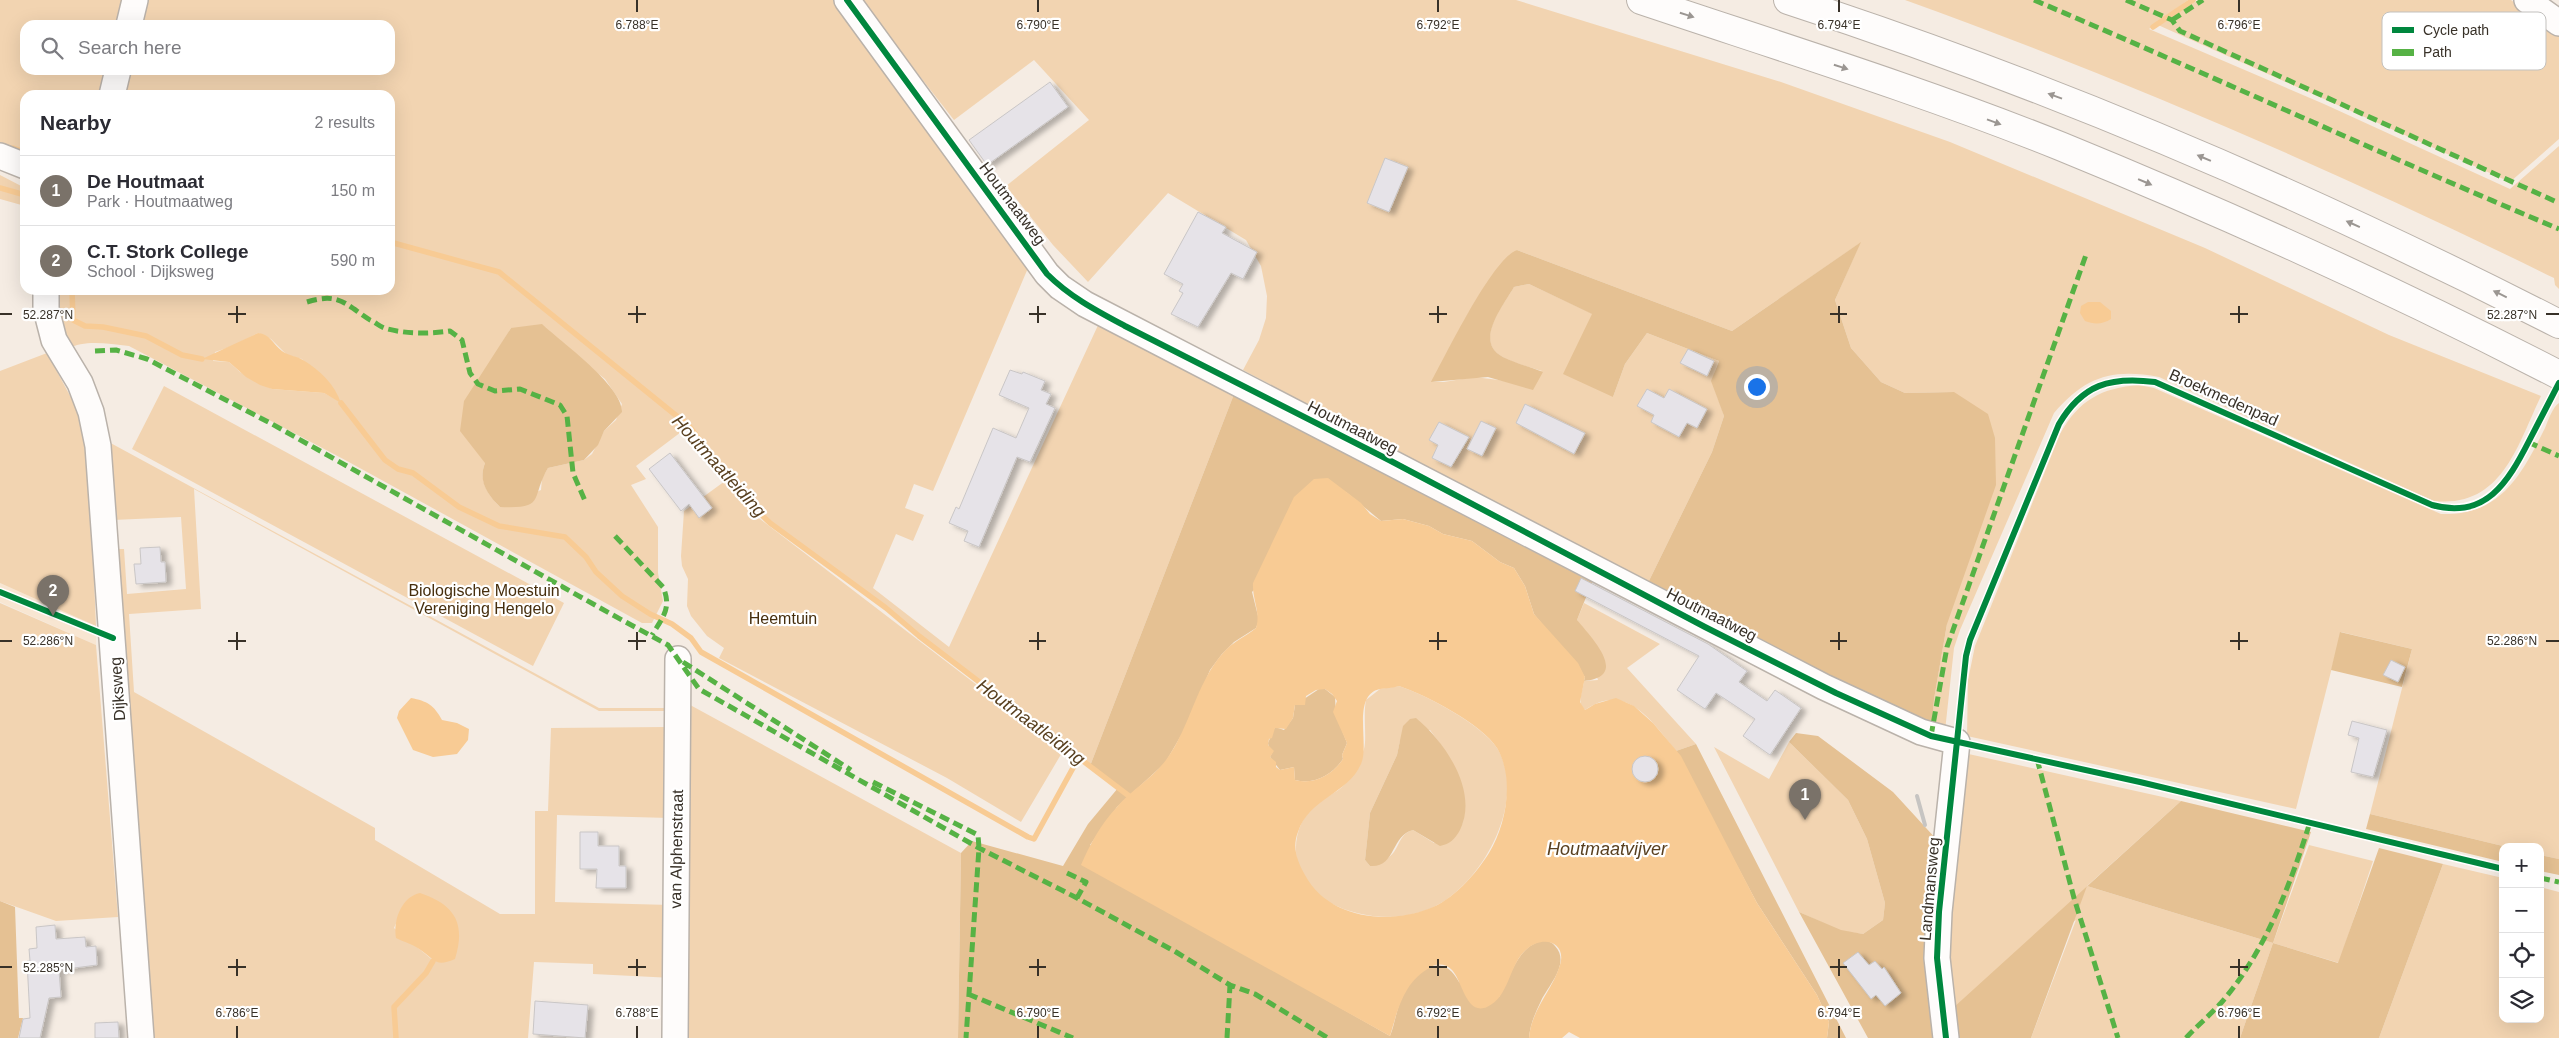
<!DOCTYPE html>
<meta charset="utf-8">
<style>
:root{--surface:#fff;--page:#f2f2f3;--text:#2b2b33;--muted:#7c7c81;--line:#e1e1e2;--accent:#7a7269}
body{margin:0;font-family:Arial,sans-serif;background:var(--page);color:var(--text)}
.controls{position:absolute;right:15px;bottom:15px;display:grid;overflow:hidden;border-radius:10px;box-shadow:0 5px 20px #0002}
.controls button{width:45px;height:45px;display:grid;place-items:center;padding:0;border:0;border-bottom:1px solid var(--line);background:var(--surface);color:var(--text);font:25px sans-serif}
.you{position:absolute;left:1756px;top:386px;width:18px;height:18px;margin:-12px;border:4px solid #fff;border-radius:50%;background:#1a73e8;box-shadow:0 0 0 8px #1a73e833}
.badge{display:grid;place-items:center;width:32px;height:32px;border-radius:50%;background:var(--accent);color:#fff;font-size:16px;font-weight:700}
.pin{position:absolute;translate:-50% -41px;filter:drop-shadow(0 1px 2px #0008)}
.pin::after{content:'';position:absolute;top:26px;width:18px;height:15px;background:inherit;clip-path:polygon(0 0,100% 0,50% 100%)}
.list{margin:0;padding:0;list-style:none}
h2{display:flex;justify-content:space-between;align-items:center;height:65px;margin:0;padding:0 20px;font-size:21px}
h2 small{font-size:16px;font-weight:400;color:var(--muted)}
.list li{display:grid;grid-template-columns:32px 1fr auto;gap:15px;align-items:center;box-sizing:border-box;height:70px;padding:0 20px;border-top:1px solid var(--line)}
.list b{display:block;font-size:19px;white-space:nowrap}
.list p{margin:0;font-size:16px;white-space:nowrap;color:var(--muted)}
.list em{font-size:16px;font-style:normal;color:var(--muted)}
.icon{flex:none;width:28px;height:28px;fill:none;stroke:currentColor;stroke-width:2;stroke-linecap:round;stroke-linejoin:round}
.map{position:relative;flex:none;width:2559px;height:1038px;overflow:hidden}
.search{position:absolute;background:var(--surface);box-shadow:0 5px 20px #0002;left:20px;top:20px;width:375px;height:55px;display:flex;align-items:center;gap:12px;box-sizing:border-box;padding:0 18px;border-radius:15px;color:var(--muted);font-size:19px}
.panel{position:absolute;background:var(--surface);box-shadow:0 5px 20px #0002;left:20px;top:90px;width:375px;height:205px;border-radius:15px}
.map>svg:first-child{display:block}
</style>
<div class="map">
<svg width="2559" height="1038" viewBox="0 0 2559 1038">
<defs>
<filter id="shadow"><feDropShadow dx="5.5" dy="3" stdDeviation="2.5" flood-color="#0004"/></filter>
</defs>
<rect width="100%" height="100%" fill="#f5ece3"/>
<path fill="#f8e6d2" d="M0,583L96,626V645L0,602Z"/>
<path fill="#f2d4b1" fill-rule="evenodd" d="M0,0H838L1031,261L933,491L914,484L905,508L924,515L913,541L896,534L873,588L949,647L1100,321L1236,389L1090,766L919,636L886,608L770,523L748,502L689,426L636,466L646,479L631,485L658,527V573L663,601L652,623H642L347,461L129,346C108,344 86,339 67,349L52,290H390V95H25V160L0,150ZM25,25H390V70H25ZM511,328L585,363L605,379L622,404L616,420L604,431L592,454L584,460L548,468L542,478L541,490L500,507C488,495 478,481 485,463L483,374ZM258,333L271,339L287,355L302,359L341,402L324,393L272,389L240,372L229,362L213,361L215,352L233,346Z
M860,0H1516L1781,82L1950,142L2205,248L2389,335L2541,396C2517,446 2502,508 2434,501L2159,377C2112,368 2085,377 2054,413L1960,630L1954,648L1945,731L1932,726L1934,699L1947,624L1954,392L1905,393L1881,382L1851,348L1835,300L1860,243L1732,331L1517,250L1469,312L1432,382H1444L1474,377L1507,381L1542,371C1529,367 1513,363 1501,356C1474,340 1504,304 1514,287L1529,284L1593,314L1613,397L1625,364L1647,333L1719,361C1707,386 1718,393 1724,416L1712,452L1646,587L1243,370L1259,340L1266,318L1267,296L1261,266L1246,240L1168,193L1088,282L1053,245L1006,186L1089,120L1034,60L954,120Z
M1905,0H2188L2149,29L2324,104L2510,189L2559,146V289L2555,285L2554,278C2342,174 2127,80 1905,0Z
M2198,0H2511L2559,36V139L2510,182L2158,25Z
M0,175L25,188V206L0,199Z
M47,353L75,405L81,422L89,463L96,626L0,583V371Z
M2139,385L2154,388L2441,514C2500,516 2521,476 2545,428C2548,421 2553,406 2559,403V859L2540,855V847H2507L2370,814L2412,649L2341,632L2296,809L1967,736L1968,680L1975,646L2060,434C2079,400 2101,388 2139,385Z
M164,386L564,603L533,666L132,449Z
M105,440L599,708H669L670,818L557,815L555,902L671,905L673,978L593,974V964L534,962L528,1038H147L116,549H124L127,594L186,589L181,517L113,520ZM194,489L599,711H665V727L551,728L548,811H535V914H500L375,840V828L134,692L129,614L201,609ZM402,909L435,962L394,928Z
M725,481L740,500L756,516L1063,751L1021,822L947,778L719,658L724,648L707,636L691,616L687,606L688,579L682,566L681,556L684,511Z
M0,603L96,645L118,917L56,921L0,901Z
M1584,603L1660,644L1627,668L1696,744L1676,751C1652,721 1626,681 1585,710C1576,703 1583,691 1584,681L1598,680L1577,620Z
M1399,686C1426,695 1481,724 1497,748C1529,800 1481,888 1429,909C1397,922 1360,918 1330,903C1315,895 1296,870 1296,852C1295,833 1303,813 1319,802C1326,796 1337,793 1344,785C1351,777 1361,759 1364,749C1367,739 1363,715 1366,700L1380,689ZM1430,730C1454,762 1467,781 1463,823L1434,843L1413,830C1398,834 1400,849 1389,857C1385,861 1376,863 1370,866L1365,860L1370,813L1397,755L1400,741Z
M681,700L961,853L958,1038H680Z
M1789,742L1848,800L1867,839L1885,903L1883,920L1863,934L1841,931L1799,912L1714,747L1769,779Z
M1964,753L2181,801L2087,886L2273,943L2309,845L2373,861L2339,963L2273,943L2240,1038H2031L2076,920L1953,1008L1946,954Z
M2443,864L2503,878V1019H2540V887L2559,892V1038H2379Z"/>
<path fill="#e5c193" d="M1861,242L1835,300L1851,348L1881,382L1905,393L1954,392L1988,414L1995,438L1996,485L1947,624L1934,699L1932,726L1646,587L1712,452L1724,416L1711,381L1719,361L1647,333L1625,364L1613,397L1563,374L1592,314L1529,284L1514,287C1504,305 1473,342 1503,357C1515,363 1530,367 1543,372L1533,390L1488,377L1431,382C1446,355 1492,259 1517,250L1732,331Z
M542,324C561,342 623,386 622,412L604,431L598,445L584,460L548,468C530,498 547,509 500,507C487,494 478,481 485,463L460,431L464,401L511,328Z
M1236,389L1382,473L1592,582L1577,620C1592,638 1630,677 1584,681L1585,677L1534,614L1525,586L1514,568L1500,562L1472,541L1443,534L1429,526L1403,519L1381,521L1346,492L1252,592L1259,620L1256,628L1234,642L1222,654L1210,670L1186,727L1165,763L1117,807L1090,845L1254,959L1390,1036C1395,1024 1396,1010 1402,998C1413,973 1441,948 1459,982L1499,997C1510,979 1517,946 1542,941C1547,940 1552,942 1555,946C1571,963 1548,986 1541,1001C1535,1013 1530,1025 1529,1038H958L961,853L972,841L1063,866L1088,824L1118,788L1090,766Z
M2340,632L2412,649L2402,687L2331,670Z
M1319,689H1325L1335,697L1336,715L1347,743L1342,755L1343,759C1332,775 1314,785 1295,780L1294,767L1280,770L1270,757L1273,751L1269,748L1268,743L1275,727L1284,730L1293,718L1295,705Z
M1416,718C1445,742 1479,791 1460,830C1455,839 1450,844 1440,846L1413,830C1391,835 1396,868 1370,866L1365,860L1370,813L1397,755L1403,726L1410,719Z
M1796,733L1818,736L1893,792L1938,841L1926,908L1927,948L1936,1038H1868L1799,912L1841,930L1863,934L1883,920L1885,903L1867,839L1848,800L1789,742Z
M1696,744L1846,1038H1827L1829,1022L1817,995L1757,903L1676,751Z
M2181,801L2311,832L2273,943L2338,963L2379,848L2443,864L2379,1038H2240L2273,943L2087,886L2031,1038H1957L1953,1008Z
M2370,814L2507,847H2503V862L2366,829Z
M2540,855L2559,859V875L2540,871Z
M0,901L15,907L19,1018H23L18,1038H0Z"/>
<path fill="#f8cb94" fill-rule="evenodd" d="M2088,302H2100L2111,311V319C2103,324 2095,325 2085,321L2080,313L2081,306Z
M258,333C270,334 273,344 282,351C289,356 297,356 303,360C320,370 335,385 341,403L324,393L272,389L260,385L246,377L229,362L202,359Z
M1328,478L1361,503L1370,514L1381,521L1403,519L1429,526L1443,534L1472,541L1500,562L1514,568L1525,586L1534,614L1578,663L1585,677L1580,702L1585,710L1595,704L1616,698L1634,706L1653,723L1681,756L1757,903L1817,995L1829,1022L1827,1038H1580L1569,1032L1562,1038H1529C1531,1010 1552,991 1560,965C1567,942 1543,935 1527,949C1509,963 1510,997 1487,1007C1466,1016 1462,980 1452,970C1446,964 1438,963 1431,967C1404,981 1398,1009 1390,1036L1081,865C1090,844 1101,824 1117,807C1131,790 1153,778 1166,760C1190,728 1196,683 1223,653C1232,642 1245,637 1256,628C1261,613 1252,599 1253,583L1294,497L1314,479ZM1399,686C1426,695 1482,724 1497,748C1515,779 1506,825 1489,853C1476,874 1452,901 1428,909C1386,925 1328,918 1305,875C1297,861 1292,847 1298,832C1309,798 1348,794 1361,764C1370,745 1351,695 1380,689C1386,688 1393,688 1399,686ZM1325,689L1332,694L1337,701L1333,712L1347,743L1342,755L1343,759C1332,775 1314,785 1295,780L1294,767L1280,770L1276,767V762L1270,757L1274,751L1268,745L1269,739L1272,738L1275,728L1286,729L1293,718L1295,705H1305L1306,696L1316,690Z
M411,698C427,701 434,705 442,720L457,723L469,729L468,740L457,754L433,757L413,750L397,718L399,711Z
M420,893C455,905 466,923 455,959C436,967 436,961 422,951C415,945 404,942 396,938C393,921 401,897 420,893Z"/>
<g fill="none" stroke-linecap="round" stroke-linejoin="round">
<path stroke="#f8cb94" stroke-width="5.5" d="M2153,27L2193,0
M13,148L25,152
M0,188L25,195
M390,242L499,272L689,426L748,502L770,523L886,608L919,636L1129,796
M72,290L73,320L85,326L103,327L146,336L182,355L202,359
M341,403L385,460L398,469L413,473L459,507L499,526L565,537L586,557L596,572L622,596L650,614L672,624L691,638L701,652L1028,837L1034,839L1079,757
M396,1038L394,1007L426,973L433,961"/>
</g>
<path fill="#e6e3e8" stroke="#c9c6c6" filter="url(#shadow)" d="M1050,82L1068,107L987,165L969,140Z
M1385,158L1408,167L1389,212L1367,203Z
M1198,212L1226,227L1222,233L1257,252L1243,279L1231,273L1198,327L1171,314L1183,293L1179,291L1183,284L1164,274Z
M1688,349L1714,361L1707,376L1680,363Z
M1010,370L1022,374L1023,372L1045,381L1041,390L1051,394L1046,404L1055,408L1030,462L1017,457L979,547L964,541L968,531L949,523L956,507L959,509L993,428L1016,438L1029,408L999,395Z
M1647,389L1664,398L1669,389L1707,409L1697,428L1687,423L1679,437L1651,422L1654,415L1637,406Z
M1525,404L1585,433L1574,454L1516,423Z
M1481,421L1496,428L1482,456L1467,449Z
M1439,422L1469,437L1451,467L1432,458L1438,445L1429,440Z
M670,453L712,508L699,518L689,504L681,511L649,469Z
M160,547L161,562H165L166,582L136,584L134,564H141L140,548Z
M1581,578L1708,644L1747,671L1739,682L1767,701L1775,690L1801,708L1770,755L1743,736L1755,719L1716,693L1705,709L1677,690L1699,656L1575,591Z
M2391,660L2405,667L2398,682L2383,675Z
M2352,721L2387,730L2373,777L2351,772L2359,738L2348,735Z
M1632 769a13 13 0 1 1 26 0a13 13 0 1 1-26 0Z
M580,832H598V846H619V866H626V888H596L597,869H580Z
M55,925L56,939L85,937L86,947L96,946L97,965L59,970L61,997L49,998L40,1038H19L23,1019L30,1018L27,961H30L29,949L37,948L36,927Z
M1858,952L1869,965L1875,961L1882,969L1884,967L1901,993L1885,1006L1876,995L1871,999L1843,963Z
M535,1001L588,1005L585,1038L533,1034Z
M118,1022L119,1038H95V1023Z"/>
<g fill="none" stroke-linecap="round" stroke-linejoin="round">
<defs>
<path id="minor" d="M847,0L1047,274L1060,287L1085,304L1824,687L1921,732L1957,742L1939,912L1937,958L1946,1038
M2527,0L2559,23
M129,25L135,0
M112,95L118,70
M0,156L25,166
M46,290V309L54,340L80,383L91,412L98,446L141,1038
M675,1038L678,659"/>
<path id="highway" d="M1641,0C1781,47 1923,91 2060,146C2229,215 2396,291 2559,375
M1788,0C2053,86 2311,197 2559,324"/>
</defs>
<use href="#minor" stroke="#bab2aa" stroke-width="28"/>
<use href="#highway" stroke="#bab2aa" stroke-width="30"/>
<use href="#minor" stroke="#fefcfb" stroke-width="25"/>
<use href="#highway" stroke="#fefcfb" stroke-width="28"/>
<path stroke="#c6c4c2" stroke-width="4" d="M1917,796L1925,825"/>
<path stroke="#56b245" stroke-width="5" stroke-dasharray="10 5" stroke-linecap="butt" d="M2034,0C2210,75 2383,155 2559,229
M2126,0L2172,20L2180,31L2559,203
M2172,20L2203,0
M307,302C339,292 345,304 370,320C375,322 379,326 384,328C404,334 429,334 450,331L462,340L470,373L478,384L495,391L520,389L560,405L567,416L573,473L586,503
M95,351L116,350L147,359L272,424L611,614L668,645L699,689L979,848L1077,898L1176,952L1230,985L1255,994L1328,1038
M2528,442L2559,456
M615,536L663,587C672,608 663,617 652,635
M683,662L851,770
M1931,736L1947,647L2087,252
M2037,759L2074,898L2118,1038
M873,782L978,835L979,848L966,1038
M1067,873L1086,882L1077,898
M2540,878L2559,882
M968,994L1073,1038
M1227,1038L1230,985
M2186,1038C2197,1026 2210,1015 2221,1003C2265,952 2290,886 2310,822"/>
<defs>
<path id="cycleway" d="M847,0L1047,274C1070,297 1097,311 1125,326L1389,460L1705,627L1836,693L1931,736L2140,782L2503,869
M0,592L113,638
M1946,1038L1937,958L1939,912L1966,656L1970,640L2059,424C2082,385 2110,376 2155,382L2432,505C2486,520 2508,482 2529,441C2539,422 2549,402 2559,383"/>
</defs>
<use href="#cycleway" stroke="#fff" stroke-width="9"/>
<use href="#cycleway" stroke="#00873e" stroke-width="6"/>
</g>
<defs><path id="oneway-solid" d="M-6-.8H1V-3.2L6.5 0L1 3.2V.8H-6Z" transform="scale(1.25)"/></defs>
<g fill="#9b9692">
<use href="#oneway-solid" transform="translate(1687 15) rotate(18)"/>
<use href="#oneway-solid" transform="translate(1841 67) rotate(18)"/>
<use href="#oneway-solid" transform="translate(2055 96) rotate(-160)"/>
<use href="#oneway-solid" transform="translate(1994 122) rotate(20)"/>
<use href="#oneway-solid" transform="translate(2204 158) rotate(-157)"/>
<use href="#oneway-solid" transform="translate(2145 182) rotate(23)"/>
<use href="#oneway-solid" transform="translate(2353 224) rotate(-156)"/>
<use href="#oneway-solid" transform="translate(2500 294) rotate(-154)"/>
</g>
<path fill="none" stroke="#383128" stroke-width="2" d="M637,0V12M1038,0V12M1438,0V12M1839,0V12M2239,0V12M237,306V323M637,306V323M1038,306V323M1438,306V323M1839,306V323M2239,306V323M0,314H12M228,314H246M628,314H646M1029,314H1046M1429,314H1447M1830,314H1847M2230,314H2248M2546,314H2559M237,632V650M637,632V650M1038,632V650M1438,632V650M1839,632V650M2239,632V650M0,641H12M228,641H246M628,641H646M1029,641H1046M1429,641H1447M1830,641H1847M2230,641H2248M2546,641H2559M237,959V976M637,959V976M1038,959V976M1438,959V976M1839,959V976M2239,959V976M0,967H12M228,967H246M628,967H646M1029,967H1046M1429,967H1447M1830,967H1847M2230,967H2248M237,1026V1038M637,1026V1038M1038,1026V1038M1438,1026V1038M1839,1026V1038M2239,1026V1038"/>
<g text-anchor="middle" stroke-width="4.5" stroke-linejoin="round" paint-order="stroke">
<g font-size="16" fill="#383128" stroke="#fff">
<text transform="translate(1013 203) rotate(53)" y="6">Houtmaatweg</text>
<text transform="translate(2224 397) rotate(24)" y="6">Broekmedenpad</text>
<text transform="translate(1353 427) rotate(27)" y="6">Houtmaatweg</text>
<text transform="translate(1712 614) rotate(27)" y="6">Houtmaatweg</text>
<text transform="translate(117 689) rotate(-94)" y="6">Dijksweg</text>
<text transform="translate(676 849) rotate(-89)" y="6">van Alphenstraat</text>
<text transform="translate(1929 889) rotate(-85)" y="6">Landmansweg</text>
</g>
<g font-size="16" fill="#462e0d" stroke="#fff">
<text x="484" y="596">Biologische Moestuin<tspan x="484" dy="18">Vereniging Hengelo</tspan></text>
<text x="783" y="624">Heemtuin</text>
</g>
<g font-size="18" font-style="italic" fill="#594020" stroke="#fff">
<text transform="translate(719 466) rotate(48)" y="6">Houtmaatleiding</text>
<text transform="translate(1031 722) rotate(37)" y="6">Houtmaatleiding</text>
<text x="1607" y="855">Houtmaatvijver</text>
</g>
</g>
<rect x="2382" y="12" width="164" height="58" rx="8" fill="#fff" stroke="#c3c1be" stroke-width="1"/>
<rect x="2392" y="27" width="22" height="6" fill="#00873e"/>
<rect x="2392" y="49" width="22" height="7" fill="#56b245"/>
<g font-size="14" fill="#383128">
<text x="2423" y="35">Cycle path</text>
<text x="2423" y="57">Path</text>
</g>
<g font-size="12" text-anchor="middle" fill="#383128" stroke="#fff" stroke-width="4.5" stroke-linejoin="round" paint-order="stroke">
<text x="637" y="29">6.788°E</text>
<text x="1038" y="29">6.790°E</text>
<text x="1438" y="29">6.792°E</text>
<text x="1839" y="29">6.794°E</text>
<text x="2239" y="29">6.796°E</text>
<text x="48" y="319">52.287°N</text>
<text x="2512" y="319">52.287°N</text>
<text x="48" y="645">52.286°N</text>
<text x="2512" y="645">52.286°N</text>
<text x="48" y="972">52.285°N</text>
<text x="237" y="1017">6.786°E</text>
<text x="637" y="1017">6.788°E</text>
<text x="1038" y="1017">6.790°E</text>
<text x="1438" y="1017">6.792°E</text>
<text x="1839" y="1017">6.794°E</text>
<text x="2239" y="1017">6.796°E</text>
</g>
</svg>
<div class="controls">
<button>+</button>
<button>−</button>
<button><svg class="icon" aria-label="locate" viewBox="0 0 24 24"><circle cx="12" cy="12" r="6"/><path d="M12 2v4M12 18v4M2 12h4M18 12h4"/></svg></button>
<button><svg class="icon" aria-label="layers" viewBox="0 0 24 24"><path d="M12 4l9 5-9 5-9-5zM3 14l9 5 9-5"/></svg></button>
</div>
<div class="you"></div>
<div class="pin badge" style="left:1805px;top:820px">1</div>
<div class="pin badge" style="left:53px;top:616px">2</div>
<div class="search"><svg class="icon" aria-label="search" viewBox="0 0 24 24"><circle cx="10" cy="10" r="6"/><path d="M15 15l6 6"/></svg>Search here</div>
<section class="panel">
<h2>Nearby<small>2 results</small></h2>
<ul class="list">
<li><span class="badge">1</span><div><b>De Houtmaat</b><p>Park · Houtmaatweg</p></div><em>150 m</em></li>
<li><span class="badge">2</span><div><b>C.T. Stork College</b><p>School · Dijksweg</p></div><em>590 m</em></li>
</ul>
</section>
</div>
